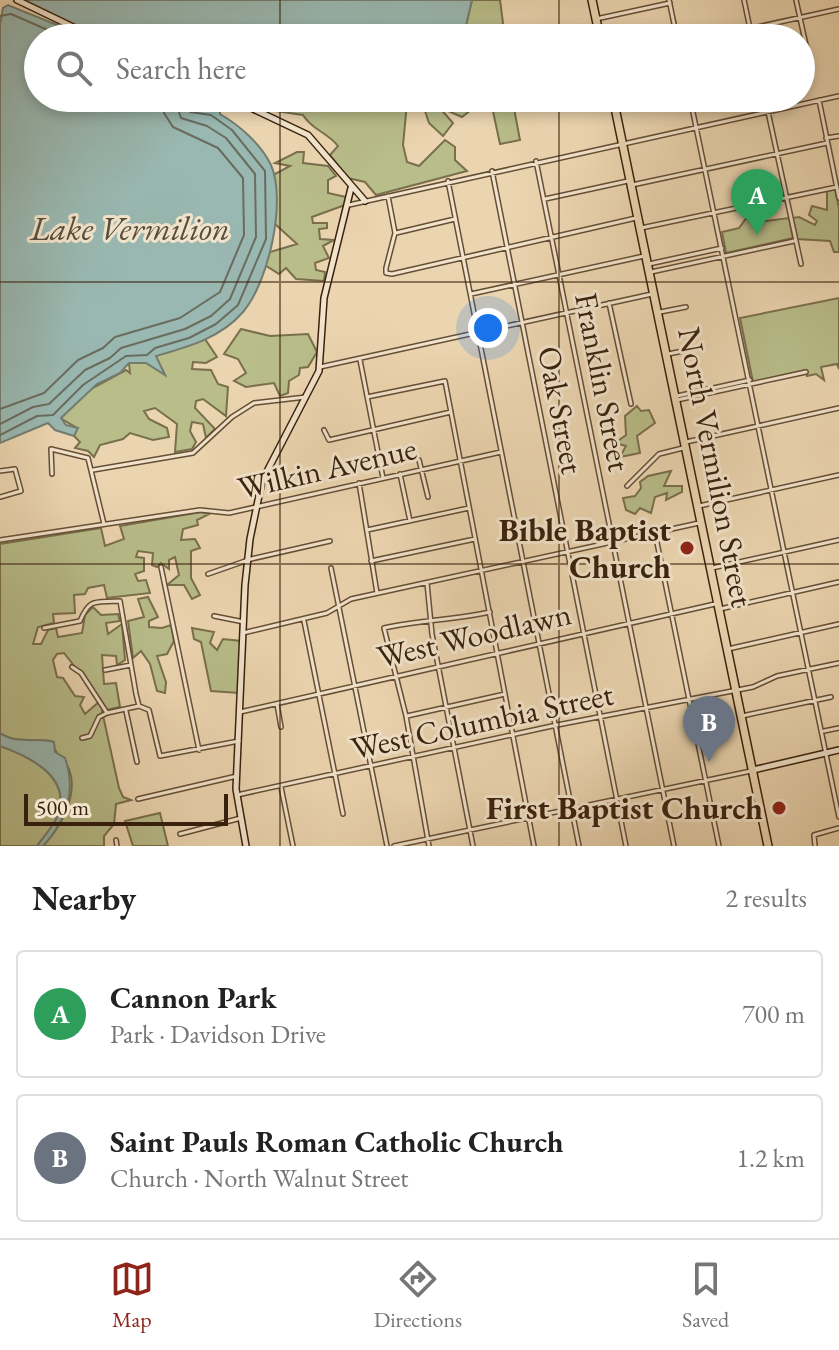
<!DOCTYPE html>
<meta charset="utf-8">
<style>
:root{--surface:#fff;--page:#f6f6f6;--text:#222;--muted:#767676;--line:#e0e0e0;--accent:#8f2418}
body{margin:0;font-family:"EB Garamond",serif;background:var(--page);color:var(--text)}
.scale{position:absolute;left:24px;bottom:20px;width:204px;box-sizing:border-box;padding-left:8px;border:4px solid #3a210d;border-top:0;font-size:22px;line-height:28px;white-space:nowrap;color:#3a210d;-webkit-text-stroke:6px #f2e4cc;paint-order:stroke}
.you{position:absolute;left:488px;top:328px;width:28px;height:28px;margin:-20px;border:6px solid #fff;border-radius:50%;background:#1a73e8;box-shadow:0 0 0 12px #1a73e833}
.badge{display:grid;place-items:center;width:52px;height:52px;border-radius:50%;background:var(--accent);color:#fff;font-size:26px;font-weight:700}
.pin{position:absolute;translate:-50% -66px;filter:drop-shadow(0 2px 4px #0008)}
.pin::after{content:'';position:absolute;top:42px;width:28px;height:24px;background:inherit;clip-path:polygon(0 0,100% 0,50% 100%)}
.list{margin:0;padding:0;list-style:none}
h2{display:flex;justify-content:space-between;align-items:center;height:104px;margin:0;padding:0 32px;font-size:34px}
h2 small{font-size:26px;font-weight:400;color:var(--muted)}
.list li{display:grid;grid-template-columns:52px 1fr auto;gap:24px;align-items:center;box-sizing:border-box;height:128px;margin:0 16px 16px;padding:0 16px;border:2px solid var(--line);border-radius:8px}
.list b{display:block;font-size:30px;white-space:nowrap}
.list p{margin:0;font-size:26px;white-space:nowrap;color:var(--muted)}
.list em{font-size:26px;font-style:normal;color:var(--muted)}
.icon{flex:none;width:44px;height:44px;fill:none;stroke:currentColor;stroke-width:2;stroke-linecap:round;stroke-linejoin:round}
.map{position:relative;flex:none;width:839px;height:846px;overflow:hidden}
.search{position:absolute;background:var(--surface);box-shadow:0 4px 12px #0003;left:24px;right:24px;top:24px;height:88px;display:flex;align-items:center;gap:20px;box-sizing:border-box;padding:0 28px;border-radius:44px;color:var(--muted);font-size:30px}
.sheet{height:392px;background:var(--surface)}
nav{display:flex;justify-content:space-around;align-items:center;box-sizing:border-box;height:112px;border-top:2px solid var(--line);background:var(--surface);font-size:22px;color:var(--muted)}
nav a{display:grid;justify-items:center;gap:4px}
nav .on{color:var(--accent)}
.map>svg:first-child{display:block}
</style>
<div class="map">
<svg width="839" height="846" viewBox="0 0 839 846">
<rect width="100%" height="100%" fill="#ebd5b0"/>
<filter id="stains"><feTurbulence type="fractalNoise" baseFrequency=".0025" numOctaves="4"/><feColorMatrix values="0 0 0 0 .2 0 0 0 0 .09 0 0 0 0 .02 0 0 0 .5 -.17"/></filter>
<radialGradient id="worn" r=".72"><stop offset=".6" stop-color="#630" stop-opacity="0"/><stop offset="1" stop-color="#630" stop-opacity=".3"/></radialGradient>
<path fill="#b8bd8a" stroke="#796f4c" stroke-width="2" fill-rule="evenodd" d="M472,0H500L503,23L499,31L509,38H463Z
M236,98L298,105H313L326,98H369L394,108L407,103L403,145L407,162L419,166L445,140L455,147V160L467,171L376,195L365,182L348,178L330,155L338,146C327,132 312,130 303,115L262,109Z
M428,98H486L462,117L439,107L453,123L443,136L429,123L423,105Z
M512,98L520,140L500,144L491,102Z
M297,152H304L303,163L328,166L336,176L328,180V193L346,197L345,205L312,217L313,223H327V228L319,229L320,239L334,240L323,246L329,258L315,263L316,270L325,272L324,281L296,279L286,268L279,274L265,265L270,252L297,244L275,224L273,175L290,166L275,163Z
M835,189L839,208V252H834L830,241L797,239L792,218L799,217L815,225L817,221L809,215L812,206L827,210V191Z
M747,217L759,222L789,218L793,238L726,253L722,232L739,228Z
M839,298V369L837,364L821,367L824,380L816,374L807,376L806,370L753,382L740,318Z
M241,329L270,336L308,334L317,352L308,367L300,368L299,375L289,381L288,393L280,396L274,383L246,387L234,381L246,373L238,359L224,354Z
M205,339L217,357L206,363L193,362L192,369L211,370L218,384L228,387L226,416L203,399L196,401L195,408L215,429L206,438L203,424L192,422L190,431L196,442L192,449L175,452L177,424L155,408L144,411L149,419L167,428L169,437L153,440L130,433L123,439L100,445L94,457L88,451L75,448L80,442L74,436L77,428L60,418L87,391L126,370L130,373L129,363H146L164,373L155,356Z
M637,406L641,411L649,410L655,423L637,436L640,453L620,457L626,446L615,443L626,435L625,416Z
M671,471L664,486H682V492L666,500L667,493L655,497L651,513L640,508L635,514L626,510L623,498L635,496L641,488L640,482L648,476Z
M201,512L209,514L197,520L198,525L183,529L181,540L195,539L200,548L191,551V578L200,595L192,599L184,585H167L179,575L175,557L169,560V569L161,563L157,567L152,565L153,553L138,551L136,557L144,558V571L135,574L138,581L146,580L150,593L107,598L104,585L88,588L85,594L74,595L75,613L53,614L54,623L38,627L33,644H41L48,630L56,628L58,637L82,633L85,615L93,607L101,615L118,614L120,621L106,623L108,634L122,624L125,660L117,665L116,656L102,655L104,684L116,683L120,707L102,711L119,788L123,797L131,800L116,804L114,824L104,836V846H43C60,828 79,795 69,769C64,759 54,754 53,742C36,737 18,745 0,733V544L101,528L105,546L124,539L120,526ZM64,653L101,700L85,714L80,705L84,697L75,696L63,678L57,677L53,660L57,654Z
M148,597L158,617L149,621V627L162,628L171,625L174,641L167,654L157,656L166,682L165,693L157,691L150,664L141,651L133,658L128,621L144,617L138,599Z
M192,628L214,632L210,643L217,650L223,639L241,641L239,693L211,691L201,642L194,639Z
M0,746C28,756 72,776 58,815C54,826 44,836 37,846H0Z
M160,813L168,846H133L125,821Z"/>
<path fill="#99b8b1" stroke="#737c6f" stroke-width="2" d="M20,0H472L463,38H38V98H192L194,105L203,108L212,98L220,99V114C239,125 261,144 271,165C287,202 268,283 243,312C221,338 187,347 156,356L165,375L146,363H129L120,373L97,384L61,418L66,425L78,428L74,436L55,430L48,423L0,443V24L3,8L8,5L67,29L71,24Z
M0,733C18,745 36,737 54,742L55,752L65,758C77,792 66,821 43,846H37C44,836 54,826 58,815C72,776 28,756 0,746Z"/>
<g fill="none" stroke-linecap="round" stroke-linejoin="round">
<path stroke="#6a6c5f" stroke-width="2" d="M0,16L11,14L64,37L75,33
M0,409L44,393L78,360L103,348L115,337L180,318L220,292L244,235L243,178L218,148L173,127L164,113L162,98
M0,424L33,407L49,404L85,370L110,358L121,348L185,329L211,316L230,299L256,237L255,174L226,138L207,126L181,118L174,98
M0,435L37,416L53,415L83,385L126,356L147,355L155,348L189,338L216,324L238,305L266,239L265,171L232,130L211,115L190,112L184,98"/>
<defs>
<path id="street" d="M669,0L677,38
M744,0L752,38
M796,0L808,54
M596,19L670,3
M689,38L750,28
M707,38L839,9
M690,98L839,817
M765,98L801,264
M819,100L839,198
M826,138L839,136
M536,161L674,846
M492,171L626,846
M448,181L579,846
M632,185L827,143
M388,196L395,233L386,268V273L392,274L636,218
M545,199L628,181
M349,205L839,96
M641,228L837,187
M396,233L455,219
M649,264L722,248
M651,272L794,241
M471,294L644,256
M609,303L631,404
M660,312L686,307
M668,354L693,349
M360,360L383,478
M320,367L652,294
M677,396L750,380
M367,397L445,381L534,846
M677,400L806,372
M324,430L329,440L451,412
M686,442L839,408
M419,460L428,497
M93,470L193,453L232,417L254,403L306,397
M0,471L15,469L21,491L0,497
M52,474L51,449L88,458L104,524
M400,474L410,521
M359,483L377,593
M627,486L659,454L683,448
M699,506L839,475
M367,530L469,508
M655,533L719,846
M0,540L200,510L229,513L501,452
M371,561L475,539
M161,567L199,750
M331,568L387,846
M712,568L839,540
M208,574L251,559L330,541
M427,583L432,634L473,846
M720,609L839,582
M214,616L244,622
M304,621L343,814
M44,628L80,621C90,597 95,603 120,601L136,694L139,706L149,710L160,756L239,741
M243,633L327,613L351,599L699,523
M728,649L839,624
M72,667L81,673L107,713L139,706
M105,670L131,665
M277,704L281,727
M126,711L137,762
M240,712L715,604
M407,716L505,694
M742,716L831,697
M824,731L839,728
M82,738L90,736L99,717L107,713
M281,787L293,846
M237,795L552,726L753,687L777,676L839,663
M138,799L237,776
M180,834L241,818
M116,840L117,846
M394,846L751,771
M429,846L406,716L384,628C419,620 454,620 490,612
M815,846L814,835L839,828"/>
<path id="secondary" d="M17,0L96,38
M230,98L308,135L365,201
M753,770L839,750
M246,846L236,789L245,585L250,539L262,481L319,371L324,298L351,188"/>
<path id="primary" d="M592,0L600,38
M613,98L768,846"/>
</defs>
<use href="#street" stroke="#664e36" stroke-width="6"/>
<use href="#secondary" stroke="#3a210d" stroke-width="8"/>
<use href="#primary" stroke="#3a210d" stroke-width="10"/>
<use href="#street" stroke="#f2e4cc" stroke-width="3"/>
<use href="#secondary" stroke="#f2e4cc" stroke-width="5"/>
<use href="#primary" stroke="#ebd5b0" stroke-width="7"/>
</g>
<path fill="none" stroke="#3a210d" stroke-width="2" stroke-opacity="0.55" d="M280,0V38M559,0V38M280,98V846M559,98V846M0,282H839M0,564H839"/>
<g fill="#8f2418" stroke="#f2e4cc" stroke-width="3">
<circle cx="687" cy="548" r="8"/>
<circle cx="779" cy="808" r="8"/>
</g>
<g text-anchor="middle" stroke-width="6" stroke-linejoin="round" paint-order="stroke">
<g font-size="32" fill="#3a210d" stroke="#f2e4cc">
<text transform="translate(603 382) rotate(79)" y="11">Franklin Street</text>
<text transform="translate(561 410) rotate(79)" y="11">Oak Street</text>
<text transform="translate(716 467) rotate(79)" y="11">North Vermilion Street</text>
<text transform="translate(327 468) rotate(-13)" y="11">Wilkin Avenue</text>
<text transform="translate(474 635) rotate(-13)" y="11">West Woodlawn</text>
<text transform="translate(482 721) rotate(-12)" y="11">West Columbia Street</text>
</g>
<g font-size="32" font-weight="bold" fill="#3a210d" stroke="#f2e4cc" text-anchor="end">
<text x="671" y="541">Bible Baptist<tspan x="671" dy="37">Church</tspan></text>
<text x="763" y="819">First Baptist Church</text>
</g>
<g font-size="34" font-style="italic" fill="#564e3e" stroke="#f2e4cc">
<text x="130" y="240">Lake Vermilion</text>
</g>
</g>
<rect width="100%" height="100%" filter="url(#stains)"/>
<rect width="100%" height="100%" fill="url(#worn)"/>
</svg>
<div class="scale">500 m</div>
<div class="you"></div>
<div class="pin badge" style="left:757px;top:235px;background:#2e9e5b">A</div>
<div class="pin badge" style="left:709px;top:762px;background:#6b7280">B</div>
<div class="search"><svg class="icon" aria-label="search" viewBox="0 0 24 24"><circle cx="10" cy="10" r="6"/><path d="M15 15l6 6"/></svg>Search here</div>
</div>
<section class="sheet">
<h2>Nearby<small>2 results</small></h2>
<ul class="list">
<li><span class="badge" style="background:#2e9e5b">A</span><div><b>Cannon Park</b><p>Park · Davidson Drive</p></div><em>700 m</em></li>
<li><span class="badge" style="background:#6b7280">B</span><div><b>Saint Pauls Roman Catholic Church</b><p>Church · North Walnut Street</p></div><em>1.2 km</em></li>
</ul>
</section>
<nav>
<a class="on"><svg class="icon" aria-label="map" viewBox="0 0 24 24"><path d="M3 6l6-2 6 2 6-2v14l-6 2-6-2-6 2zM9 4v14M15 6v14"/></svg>Map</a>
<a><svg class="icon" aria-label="directions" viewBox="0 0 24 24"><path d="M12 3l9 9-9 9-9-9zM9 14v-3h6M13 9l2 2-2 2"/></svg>Directions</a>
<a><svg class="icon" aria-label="saved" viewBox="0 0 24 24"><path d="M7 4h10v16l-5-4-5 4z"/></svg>Saved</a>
</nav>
